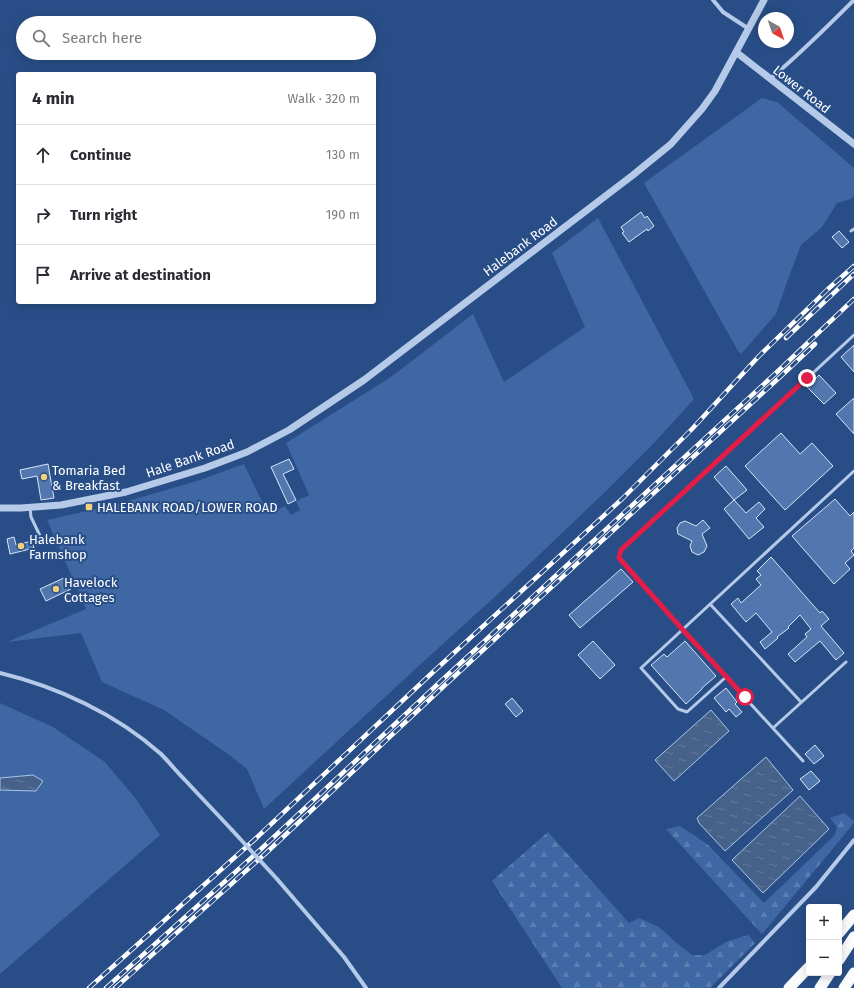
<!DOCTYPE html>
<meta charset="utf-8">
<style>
:root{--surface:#fff;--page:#f2f2f3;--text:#2b2b33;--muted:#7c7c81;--line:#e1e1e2}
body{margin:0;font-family:"Fira Sans",sans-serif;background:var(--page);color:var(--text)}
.controls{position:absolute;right:12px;bottom:12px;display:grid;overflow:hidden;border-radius:4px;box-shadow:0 2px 10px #0003}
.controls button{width:36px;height:36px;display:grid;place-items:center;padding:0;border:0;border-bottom:1px solid var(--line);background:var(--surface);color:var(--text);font:20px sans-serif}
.compass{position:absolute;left:758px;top:12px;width:36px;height:36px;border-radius:50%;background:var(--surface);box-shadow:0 2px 10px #0003;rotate:140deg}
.stop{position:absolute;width:12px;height:12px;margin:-9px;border:3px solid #e11d48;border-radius:50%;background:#fff}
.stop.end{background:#e11d48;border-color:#fff;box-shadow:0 1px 4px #0008}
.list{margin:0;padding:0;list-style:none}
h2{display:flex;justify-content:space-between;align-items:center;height:52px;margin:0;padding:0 16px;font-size:17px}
h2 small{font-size:13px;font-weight:400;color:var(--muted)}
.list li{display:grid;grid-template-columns:26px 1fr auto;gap:12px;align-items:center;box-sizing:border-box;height:60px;padding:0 16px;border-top:1px solid var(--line)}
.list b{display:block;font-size:15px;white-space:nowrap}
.list em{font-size:13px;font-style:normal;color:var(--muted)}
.icon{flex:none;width:22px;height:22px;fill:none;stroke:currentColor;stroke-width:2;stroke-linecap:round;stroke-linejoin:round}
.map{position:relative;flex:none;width:854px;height:988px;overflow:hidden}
.search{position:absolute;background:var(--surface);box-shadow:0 2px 10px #0003;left:16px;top:16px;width:360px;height:44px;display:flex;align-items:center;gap:10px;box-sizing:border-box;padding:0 14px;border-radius:22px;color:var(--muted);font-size:15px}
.panel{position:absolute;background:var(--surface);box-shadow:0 2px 10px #0003;left:16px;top:72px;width:360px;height:232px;border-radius:4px}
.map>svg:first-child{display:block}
</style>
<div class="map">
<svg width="854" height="988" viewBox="0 0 854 988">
<defs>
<pattern id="forest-firs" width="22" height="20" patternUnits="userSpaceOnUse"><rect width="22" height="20" fill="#3e67a3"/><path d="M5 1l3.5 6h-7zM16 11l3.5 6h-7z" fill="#5b7eb1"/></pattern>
<pattern id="water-ripples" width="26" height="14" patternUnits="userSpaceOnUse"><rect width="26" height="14" fill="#47628a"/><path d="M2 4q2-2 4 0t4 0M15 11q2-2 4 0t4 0" fill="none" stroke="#637a9c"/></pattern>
</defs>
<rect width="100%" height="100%" fill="#294e87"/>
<path fill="#3e67a3" d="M762,98L777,102L854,168V196L851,199L837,203L822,227L801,245L787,282L776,314L741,354L738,351L644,183Z
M598,218L694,399L655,442L604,493L499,593L424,661L264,809L247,769L228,754L164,710L102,682L81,633L7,642L86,609L47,520L114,505L197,481L244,464L268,514L285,506L291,515L300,510L296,501L309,495L286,443L391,377L473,314L504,382L585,327L552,253Z
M0,703L53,727L105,762L136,799L160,835L0,974Z"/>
<path fill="url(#forest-firs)" d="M844,813L854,821V823L762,934L666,829L680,826L707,844L764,903L835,835L837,827L830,818Z
M548,832L629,923L639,918L659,927L678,944L692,955H705L726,942L748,935L755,943L710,988H562L492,881Z"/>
<path fill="url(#water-ripples)" stroke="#a9c4e8" d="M711,710L729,731L674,781L655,760Z
M766,757L793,790L725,851L699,823L697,818Z
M33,775L43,781L36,791L0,790V778Z
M800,796L829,829L763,893L732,860Z"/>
<path fill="#5277ae" stroke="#d8e5f6" d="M641,212L645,218L647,216L654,226L648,231L647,229L629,242L622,233L624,232L621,227Z
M839,231L849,242L842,248L832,237Z
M854,345V372L841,357Z
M819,375L836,393L824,404L807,387Z
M854,398V434L836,414Z
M781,433L800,454L812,443L833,466L785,510L745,466Z
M289,459L294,469L283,474L296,500L288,504L271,467Z
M48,464L54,498L41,500L37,476L22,479L20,470Z
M726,466L747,490L734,500L714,477Z
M835,499L850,516L854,512V548L851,551L854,555L845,563L850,569L834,584L792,536Z
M734,500L746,513L759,502L765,509L756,518L764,527L749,539L724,509Z
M703,520L710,528L702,534L707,546L704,552L698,555L692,552L690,546L692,541L678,534L677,528L680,523L685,521L696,526Z
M14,537L16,545L32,541L34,548L10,554L7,539Z
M771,557L820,613L822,611L829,619L821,626L844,653L836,660L820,641L795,662L788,654L807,637L805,634L811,629L800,615L788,627L789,628L777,637L778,638L765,649L760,642L772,632L756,613L746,622L731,604L738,598L741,603L761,585L756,579L761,575L757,571Z
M621,569L633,582L580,628L569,615Z
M66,577L71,589L46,601L40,589Z
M593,641L615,665L600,679L578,655Z
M685,641L716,676L702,688V689L686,704L651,665L664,654L667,657Z
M726,688L737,702L735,704L742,712L736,717L729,709L726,712L714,698Z
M512,698L523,711L516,717L505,704Z
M815,745L824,756L814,764L805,754Z
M811,771L820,781L809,790L800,779Z"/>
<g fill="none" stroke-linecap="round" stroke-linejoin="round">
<path stroke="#b5cae8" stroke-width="3" d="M851,231L854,229
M854,335L621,550L619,557L683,630L726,677L687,712L678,709L641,668L854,471
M30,507L31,517L43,542
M710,604L801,702
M726,677L803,761
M773,728L846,662"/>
<path stroke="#b5cae8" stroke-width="4" d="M713,0L723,12L749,29
M770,79C800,54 827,27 854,0
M0,673C58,687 116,714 161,754C169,762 176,771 184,779C200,796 216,813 232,830
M277,879L344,957L366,988
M719,988L816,887L854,840"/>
<path stroke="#b5cae8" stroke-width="7" d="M736,52L854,144
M0,508H21L61,505L126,492L205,468L247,452L289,430L364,380L633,175L671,144L702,109L715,91L764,0"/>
<path stroke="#fafcfe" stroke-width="11" d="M839,933L854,915
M839,960L854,937
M789,988L809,967
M820,988L830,973
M844,988L854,973"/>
<defs>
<path id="rail" d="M786,338L854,274
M89,988L253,841L432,673L622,499L692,429L759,356L828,289L854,266
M106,988L260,850L440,682L776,373L854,299
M115,988L265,854L444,686L780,377L815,344"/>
</defs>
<use href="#rail" stroke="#fff" stroke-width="4.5"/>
<use href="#rail" stroke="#294e87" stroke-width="3" stroke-dasharray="9" stroke-linecap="butt"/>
<path stroke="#b5cae8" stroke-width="4" d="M232,830L277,879"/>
</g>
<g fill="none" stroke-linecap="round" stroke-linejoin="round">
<path stroke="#e11d48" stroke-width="5" d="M745,697L683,630L619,558L621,550L807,378"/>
</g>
<g fill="#efd27b" stroke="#294e87" stroke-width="1.5">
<circle cx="44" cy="477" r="4"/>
<rect x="85" y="503" width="8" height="8" rx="2"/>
<circle cx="21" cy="546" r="4"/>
<circle cx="56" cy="589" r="4"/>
</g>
<g text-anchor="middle" stroke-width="4" stroke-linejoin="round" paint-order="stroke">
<g font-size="13" fill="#fff" stroke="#294e87">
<text transform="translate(802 89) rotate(38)" y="5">Lower Road</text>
<text transform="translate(520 246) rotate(-37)" y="5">Halebank Road</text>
<text transform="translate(190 458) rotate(-19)" y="5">Hale Bank Road</text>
</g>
<g font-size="13" fill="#fff" stroke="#294e87" text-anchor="start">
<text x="52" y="475">Tomaria Bed<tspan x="52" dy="15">&amp; Breakfast</tspan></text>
<text x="97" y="512">HALEBANK ROAD/LOWER ROAD</text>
<text x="29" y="544">Halebank<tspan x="29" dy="15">Farmshop</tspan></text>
<text x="64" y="587">Havelock<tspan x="64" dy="15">Cottages</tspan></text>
</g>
</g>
</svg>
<div class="controls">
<button>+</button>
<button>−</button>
</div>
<svg class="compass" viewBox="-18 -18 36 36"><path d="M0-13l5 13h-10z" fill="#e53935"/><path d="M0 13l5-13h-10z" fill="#7c7c81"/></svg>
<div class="stop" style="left:745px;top:697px"></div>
<div class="stop end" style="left:807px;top:378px"></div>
<div class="search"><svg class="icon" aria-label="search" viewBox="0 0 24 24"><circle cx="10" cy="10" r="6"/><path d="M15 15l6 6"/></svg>Search here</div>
<section class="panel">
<h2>4 min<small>Walk · 320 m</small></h2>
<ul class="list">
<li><svg class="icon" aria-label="ahead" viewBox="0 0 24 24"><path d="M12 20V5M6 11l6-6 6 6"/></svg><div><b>Continue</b></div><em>130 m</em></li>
<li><svg class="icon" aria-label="right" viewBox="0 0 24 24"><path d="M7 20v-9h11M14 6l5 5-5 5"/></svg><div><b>Turn right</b></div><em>190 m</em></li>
<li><svg class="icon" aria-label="arrive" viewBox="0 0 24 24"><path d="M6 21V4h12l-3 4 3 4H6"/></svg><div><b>Arrive at destination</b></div></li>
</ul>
</section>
</div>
